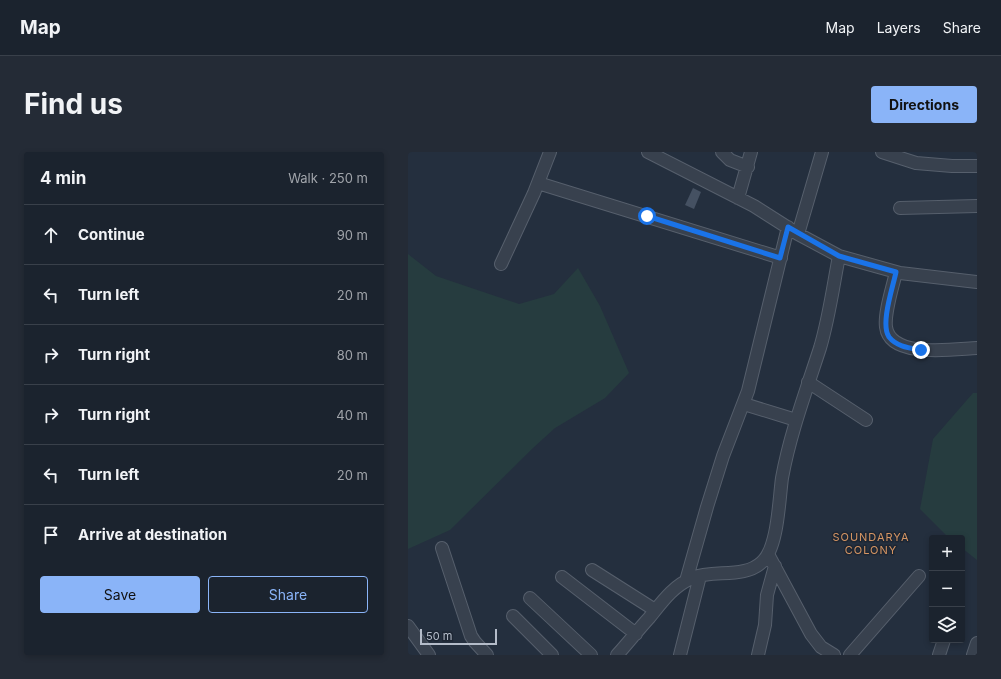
<!DOCTYPE html>
<meta charset="utf-8">
<style>
:root{--surface:#1b232e;--page:#242b36;--text:#f1f3f6;--muted:#a0a4aa;--line:#39404a;--accent:#8ab4f8}
body{margin:0;font-family:Inter,sans-serif;background:var(--page);color:var(--text)}
.controls{position:absolute;right:12px;bottom:12px;display:grid;overflow:hidden;border-radius:4px;box-shadow:0 2px 6px #0003}
.controls button{width:36px;height:36px;display:grid;place-items:center;padding:0;border:0;border-bottom:1px solid var(--line);background:var(--surface);color:var(--text);font:20px sans-serif}
.scale{position:absolute;left:12px;bottom:10px;width:77px;box-sizing:border-box;padding-left:4px;border:2px solid #b4bcc9;border-top:0;font-size:11px;line-height:14px;white-space:nowrap;color:#b4bcc9;-webkit-text-stroke:3px #1d2633;paint-order:stroke}
.stop{position:absolute;width:12px;height:12px;margin:-9px;border:3px solid #1a73e8;border-radius:50%;background:#fff}
.stop.end{background:#1a73e8;border-color:#fff;box-shadow:0 1px 4px #0008}
.list{margin:0;padding:0;list-style:none}
h2{display:flex;justify-content:space-between;align-items:center;height:52px;margin:0;padding:0 16px;font-size:17px}
h2 small{font-size:13px;font-weight:400;color:var(--muted)}
.list li{display:grid;grid-template-columns:26px 1fr auto;gap:12px;align-items:center;box-sizing:border-box;height:60px;padding:0 16px;border-top:1px solid var(--line)}
.list b{display:block;font-size:15px;white-space:nowrap}
.list em{font-size:13px;font-style:normal;color:var(--muted)}
.actions{display:flex;gap:8px;padding:12px 16px}
.actions a{flex:1;padding:9px 0;border:1px solid var(--accent);border-radius:4px;text-align:center;font-size:14px;color:var(--accent)}
.actions .main{background:var(--accent);color:#111}
.icon{flex:none;width:22px;height:22px;fill:none;stroke:currentColor;stroke-width:2;stroke-linecap:round;stroke-linejoin:round}
.map{position:relative;flex:none;width:569px;height:503px;overflow:hidden;border-radius:4px}
header{display:flex;align-items:center;gap:24px;box-sizing:border-box;height:56px;padding:0 20px;background:var(--surface);border-bottom:1px solid var(--line)}
header strong{font-size:19px}
nav{display:flex;gap:22px;margin-inline-start:auto;font-size:14px}
.intro{display:flex;align-items:center;justify-content:space-between;box-sizing:border-box;height:96px;padding:0 24px}
h1{margin:0;font-size:28px}
.button{padding:10px 18px;border-radius:4px;background:var(--accent);color:#111;font-size:14px;font-weight:700}
main{display:flex;gap:24px;padding:0 24px}
aside{flex:1;background:var(--surface);border-radius:4px;box-shadow:0 2px 6px #0003}
.map>svg:first-child{display:block}
</style>
<header>
<strong>Map</strong>
<nav><a>Map</a><a>Layers</a><a>Share</a></nav>
</header>
<div class="intro"><h1>Find us</h1><a class="button">Directions</a></div>
<main>
<aside>
<h2>4 min<small>Walk · 250 m</small></h2>
<ul class="list">
<li><svg class="icon" aria-label="ahead" viewBox="0 0 24 24"><path d="M12 20V5M6 11l6-6 6 6"/></svg><div><b>Continue</b></div><em>90 m</em></li>
<li><svg class="icon" aria-label="left" viewBox="0 0 24 24"><path d="M17 20v-9H6M10 6l-5 5 5 5"/></svg><div><b>Turn left</b></div><em>20 m</em></li>
<li><svg class="icon" aria-label="right" viewBox="0 0 24 24"><path d="M7 20v-9h11M14 6l5 5-5 5"/></svg><div><b>Turn right</b></div><em>80 m</em></li>
<li><svg class="icon" aria-label="right" viewBox="0 0 24 24"><path d="M7 20v-9h11M14 6l5 5-5 5"/></svg><div><b>Turn right</b></div><em>40 m</em></li>
<li><svg class="icon" aria-label="left" viewBox="0 0 24 24"><path d="M17 20v-9H6M10 6l-5 5 5 5"/></svg><div><b>Turn left</b></div><em>20 m</em></li>
<li><svg class="icon" aria-label="arrive" viewBox="0 0 24 24"><path d="M6 21V4h12l-3 4 3 4H6"/></svg><div><b>Arrive at destination</b></div></li>
</ul>
<div class="actions"><a class="main">Save</a><a>Share</a></div>
</aside>
<div class="map">
<svg width="569" height="503" viewBox="0 0 569 503">
<rect width="100%" height="100%" fill="#242f3e"/>
<path fill="#263c3f" d="M0,102L28,124L111,152L146,142L170,116L192,154L221,221L197,246L147,276L125,296L42,378L0,397Z
M565,241H569V408L554,396V386H541L512,357L525,287Z"/>
<path fill="#455162" d="M285,36L293,40L286,57L277,53Z"/>
<g fill="none" stroke-linecap="round" stroke-linejoin="round">
<defs>
<path id="street" d="M240,0L346,54L390,82L431,104L492,121L569,130
M314,0L322,8L340,15
M474,0L508,11L544,14H569
M130,31L373,106
M330,46L343,0
M492,56L569,54
M390,82L414,0
M93,112L126,41L142,0
M488,120C485,134 476,161 478,175C482,207 546,197 569,196
M400,230L458,268
M336,252L388,268
M34,396L63,484L67,490L79,503
M360,402L403,482L413,495L426,503
M184,418L247,458
M154,425L228,482
M278,429L299,355L315,304L340,239L380,75
M122,446L183,503
M105,464L144,503
M0,474L21,503
M209,503C220,491 230,478 241,466C254,450 265,434 284,426C306,417 336,427 354,410C370,396 371,348 374,326C382,282 398,239 412,196C421,166 425,135 431,104
M272,503L292,424
M350,503L357,473L359,443L367,414
M442,503L511,424
M531,503L536,488
M565,503L569,491"/>
</defs>
<use href="#street" stroke="#565f6c" stroke-width="14"/>
<use href="#street" stroke="#38414e" stroke-width="12"/>
</g>
<g fill="none" stroke-linecap="round" stroke-linejoin="round">
<path stroke="#1a73e8" stroke-width="5" d="M239,64L372,106L380,75L431,104L488,120C485,135 472,172 481,185C489,195 502,196 513,198"/>
</g>
<g text-anchor="middle" stroke-width="3" stroke-linejoin="round" paint-order="stroke">
<g font-size="11" letter-spacing="1" fill="#d59563" stroke="#1d2633">
<text x="463" y="389">SOUNDARYA<tspan x="463" dy="13">COLONY</tspan></text>
</g>
</g>
</svg>
<div class="controls">
<button>+</button>
<button>−</button>
<button><svg class="icon" aria-label="layers" viewBox="0 0 24 24"><path d="M12 4l9 5-9 5-9-5zM3 14l9 5 9-5"/></svg></button>
</div>
<div class="scale">50 m</div>
<div class="stop" style="left:239px;top:64px"></div>
<div class="stop end" style="left:513px;top:198px"></div>
</div>
</main>
